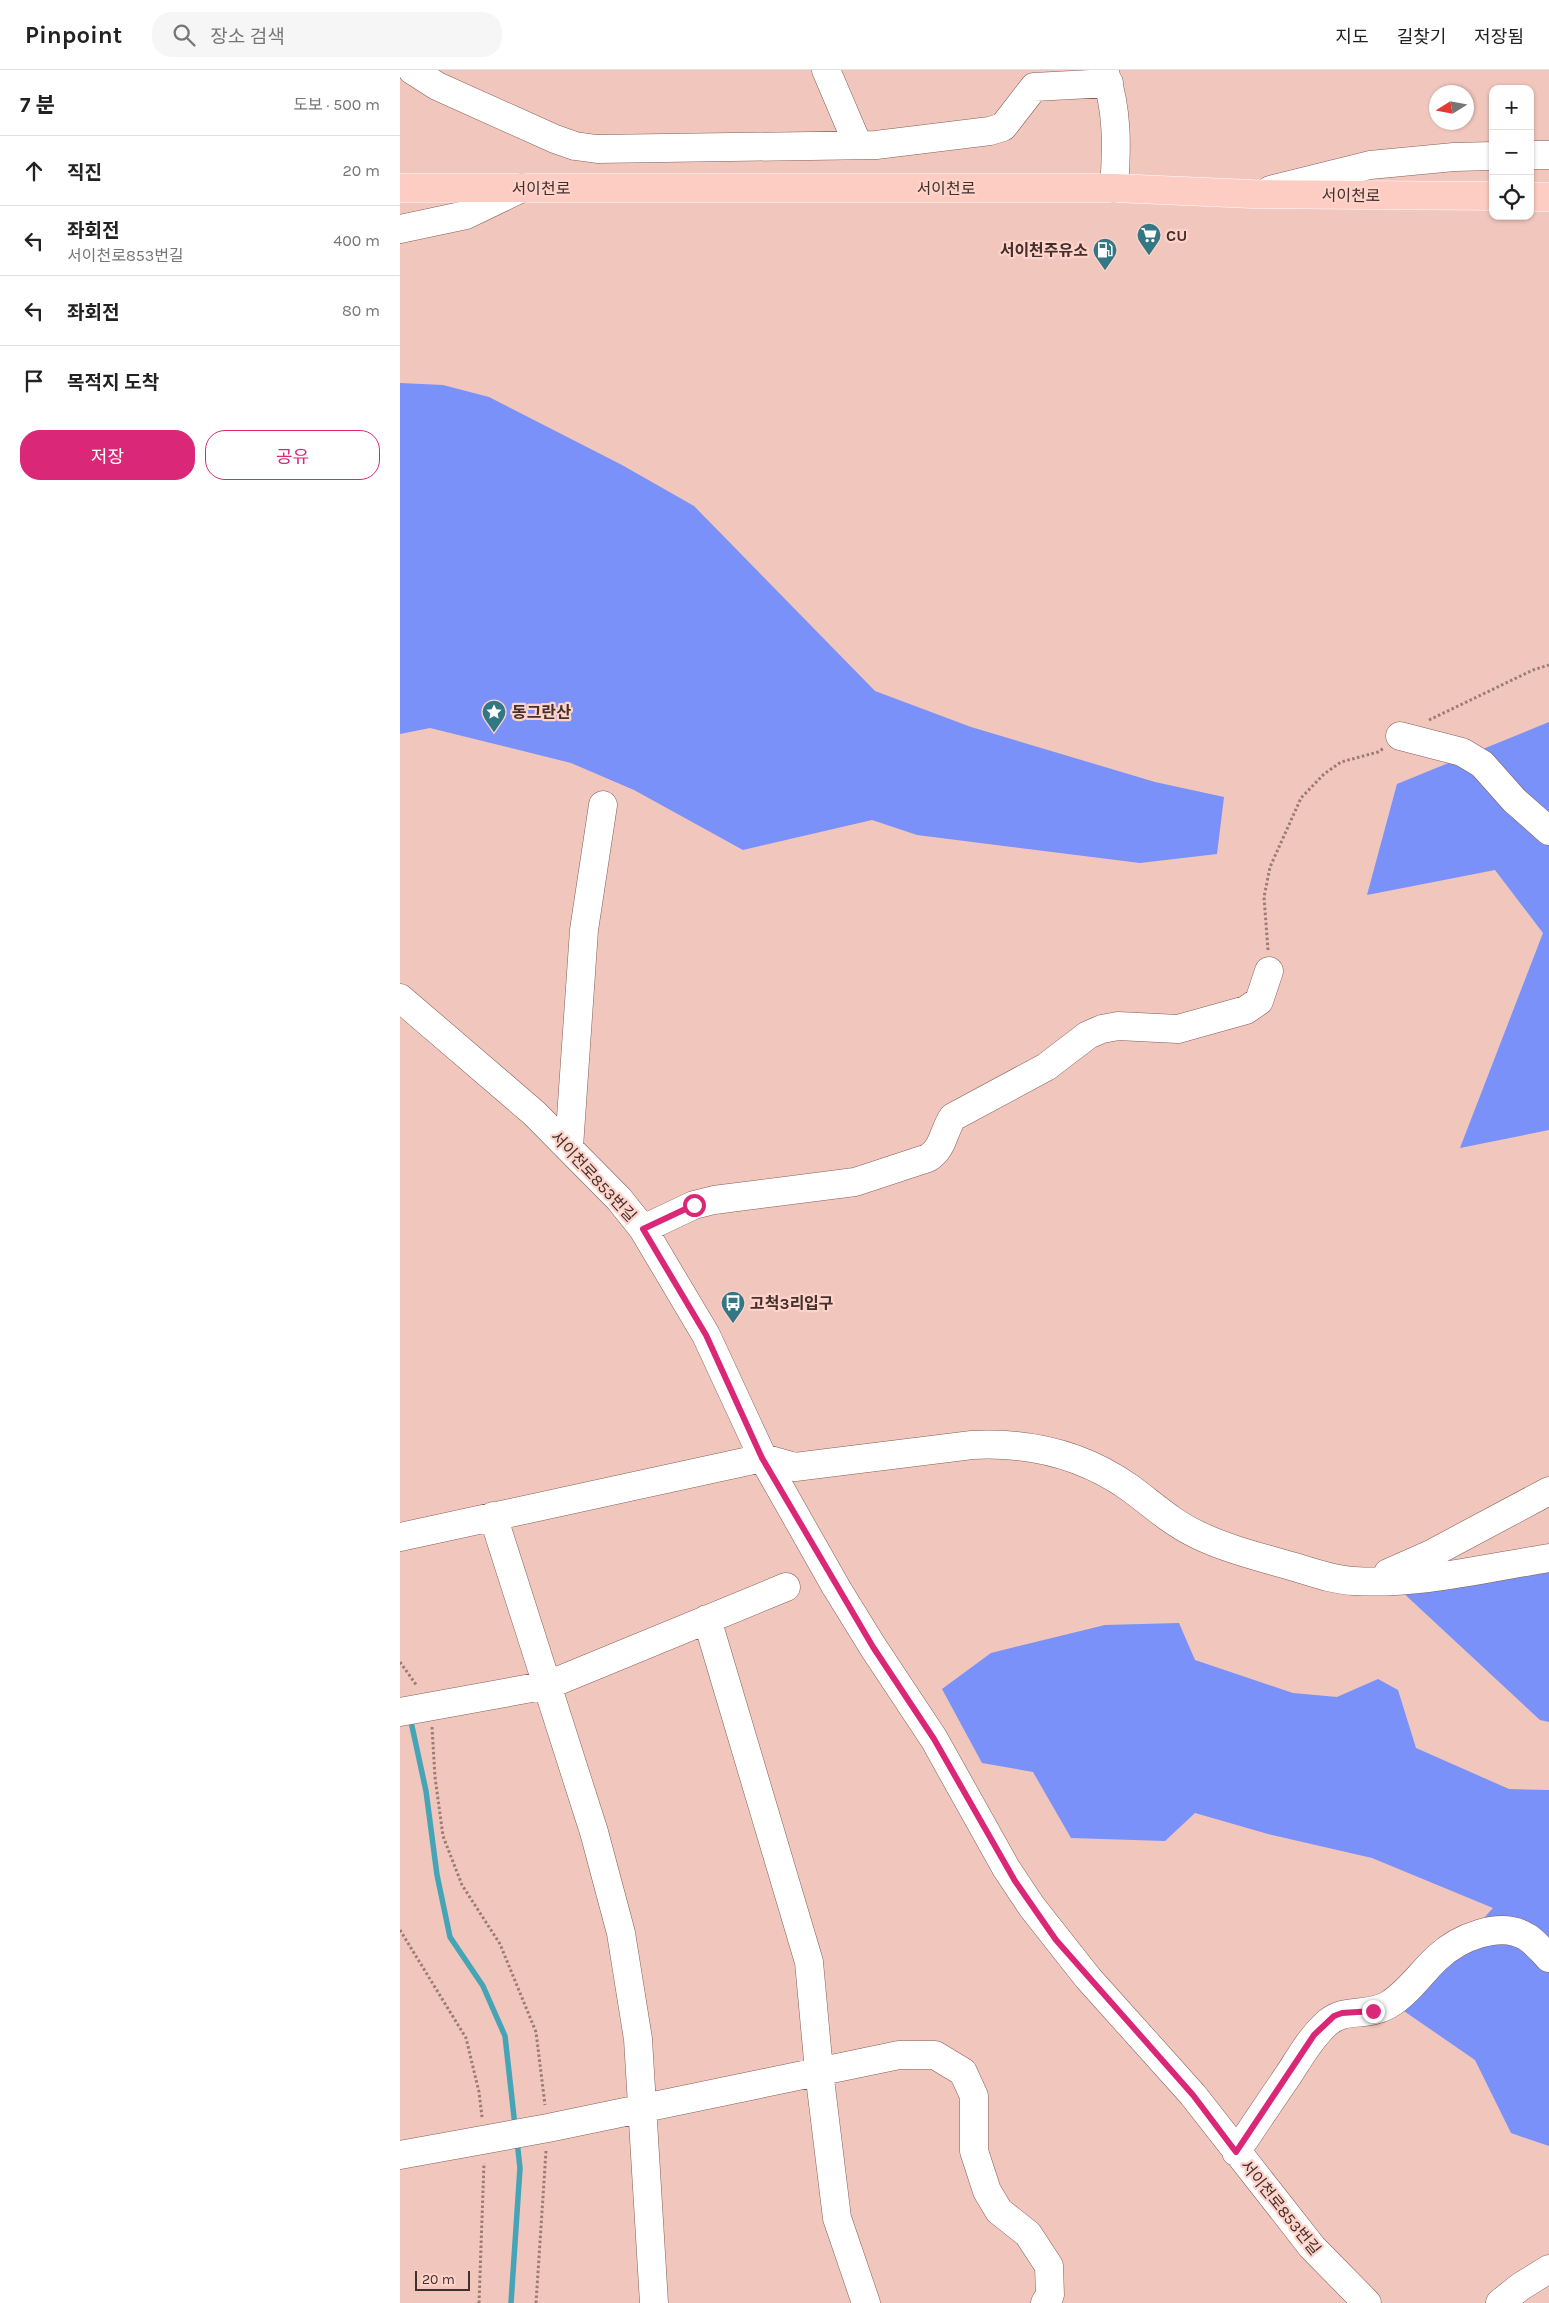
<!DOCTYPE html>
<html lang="ko">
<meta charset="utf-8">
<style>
:root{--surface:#fff;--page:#f6f6f6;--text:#222;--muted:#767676;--line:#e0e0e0;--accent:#db2777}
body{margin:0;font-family:Karla,"Noto Sans KR",sans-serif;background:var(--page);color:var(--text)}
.controls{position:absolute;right:15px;top:15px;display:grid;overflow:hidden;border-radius:10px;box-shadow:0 1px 4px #0004}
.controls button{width:45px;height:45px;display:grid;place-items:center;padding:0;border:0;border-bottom:1px solid var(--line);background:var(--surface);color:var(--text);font:25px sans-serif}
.compass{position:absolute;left:1029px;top:15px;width:45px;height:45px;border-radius:50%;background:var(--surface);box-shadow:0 1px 4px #0004;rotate:259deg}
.scale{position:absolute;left:15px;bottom:12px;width:55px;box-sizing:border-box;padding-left:5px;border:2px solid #41302c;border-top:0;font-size:14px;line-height:18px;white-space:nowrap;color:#41302c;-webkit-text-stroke:4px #ffd3c9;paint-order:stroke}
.stop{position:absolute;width:15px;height:15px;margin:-11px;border:4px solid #db2777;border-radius:50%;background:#fff}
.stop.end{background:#db2777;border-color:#fff;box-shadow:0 1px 5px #0008}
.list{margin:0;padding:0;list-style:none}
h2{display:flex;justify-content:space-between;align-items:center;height:65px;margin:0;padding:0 20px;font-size:21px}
h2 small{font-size:16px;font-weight:400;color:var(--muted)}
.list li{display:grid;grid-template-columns:32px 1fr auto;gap:15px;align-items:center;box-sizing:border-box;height:70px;padding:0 20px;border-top:1px solid var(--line)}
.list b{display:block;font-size:19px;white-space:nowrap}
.list p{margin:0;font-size:16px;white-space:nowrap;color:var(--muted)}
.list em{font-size:16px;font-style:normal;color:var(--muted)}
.actions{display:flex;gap:10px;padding:15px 20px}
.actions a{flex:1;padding:11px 0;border:1px solid var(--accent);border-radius:20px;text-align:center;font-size:18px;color:var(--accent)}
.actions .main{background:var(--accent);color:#fff}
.icon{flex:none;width:28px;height:28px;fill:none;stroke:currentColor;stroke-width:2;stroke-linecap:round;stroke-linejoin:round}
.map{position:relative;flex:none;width:1149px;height:2233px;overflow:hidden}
header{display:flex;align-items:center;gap:30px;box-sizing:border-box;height:70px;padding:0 25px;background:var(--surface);border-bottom:1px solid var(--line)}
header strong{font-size:24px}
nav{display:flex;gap:28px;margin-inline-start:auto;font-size:18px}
.search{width:350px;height:45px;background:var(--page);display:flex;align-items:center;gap:12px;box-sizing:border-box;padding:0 18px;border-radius:20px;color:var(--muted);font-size:19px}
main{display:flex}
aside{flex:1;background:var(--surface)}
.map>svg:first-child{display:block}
</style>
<header>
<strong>Pinpoint</strong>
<div class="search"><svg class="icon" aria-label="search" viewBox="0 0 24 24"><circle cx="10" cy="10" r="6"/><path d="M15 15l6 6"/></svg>장소 검색</div>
<nav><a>지도</a><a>길찾기</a><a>저장됨</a></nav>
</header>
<main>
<aside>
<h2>7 분<small>도보 · 500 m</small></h2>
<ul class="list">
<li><svg class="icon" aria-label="ahead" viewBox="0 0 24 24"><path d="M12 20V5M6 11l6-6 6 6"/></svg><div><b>직진</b></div><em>20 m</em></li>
<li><svg class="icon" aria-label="left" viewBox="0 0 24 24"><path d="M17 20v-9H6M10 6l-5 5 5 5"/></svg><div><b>좌회전</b><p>서이천로853번길</p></div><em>400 m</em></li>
<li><svg class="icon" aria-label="left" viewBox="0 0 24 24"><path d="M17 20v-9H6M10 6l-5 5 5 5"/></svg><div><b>좌회전</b></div><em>80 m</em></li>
<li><svg class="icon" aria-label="arrive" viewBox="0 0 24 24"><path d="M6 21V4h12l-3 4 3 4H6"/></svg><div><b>목적지 도착</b></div></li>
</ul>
<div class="actions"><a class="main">저장</a><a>공유</a></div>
</aside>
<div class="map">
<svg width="1149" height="2233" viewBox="0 0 1149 2233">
<rect width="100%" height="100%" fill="#f1c6bc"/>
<path fill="#7991f8" d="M0,313L43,315L89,327L222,395L294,436L475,621L571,657L755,712L824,727L817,784L740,793L517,765L472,750L343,780L234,720L171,693L30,658L0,664Z
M1149,652V1060L1060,1078L1143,863L1095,800L967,825L997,714Z
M1149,1500V1652L1140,1650L999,1519Z
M779,1553L795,1590L893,1623L937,1627L978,1609L998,1620L1016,1678L1109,1719L1149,1720V2076L1111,2063L1075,1990L1001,1939L1093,1838L972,1788L868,1764L795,1743L765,1771L671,1768L633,1702L582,1693L542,1619L591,1583L705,1555Z"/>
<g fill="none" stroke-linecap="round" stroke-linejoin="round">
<path stroke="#45a5b7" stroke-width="5.5" d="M10,1647L26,1721L37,1805L50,1867L83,1916L105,1966L115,2056
M111,2233L120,2098L117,2071"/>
<defs>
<path id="minor" d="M12,0L37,16L155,69L175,76L197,79L476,75L590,61L603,57L634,17L709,13
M426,0L458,75
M704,0C718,39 717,78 714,118
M1130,85H1149
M870,120L970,95L1054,87L1093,86
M0,159L66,145L122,118
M1000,666L1062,682L1082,694L1114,730L1149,761
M0,928L134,1043L219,1129L243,1159L306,1265L363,1388L436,1517L473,1577L534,1669L606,1798L632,1837L688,1908L793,2025L912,2177L967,2233
M169,1077L184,860L203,735
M243,1159L294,1135L314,1130L455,1112L528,1088C544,1078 543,1061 553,1047L646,997L688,965L702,959L718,956L778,959L846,940L859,931L869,901
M93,1446L194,1762L221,1863L238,1969L254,2233
M0,1467L363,1388L395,1397L572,1375C630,1372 682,1384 730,1418C752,1434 772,1453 798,1465C827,1479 860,1487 891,1496C912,1502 932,1510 954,1511C1018,1515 1085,1498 1149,1488
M988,1503L1031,1484L1149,1421
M307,1549L409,1892L419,2001L437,2148L466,2233
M0,1642L148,1615L386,1517
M836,2082C854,2056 871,2030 889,2004C900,1987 910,1969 925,1955C944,1936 965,1948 988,1935C1007,1924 1021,1903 1037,1888C1058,1868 1100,1850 1127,1867C1136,1873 1142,1881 1149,1888
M0,2085L148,2058L499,1985H535L563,2002L574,2026V2081L587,2121L599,2141L628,2164L649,2196L650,2225L645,2233
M1100,2233L1120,2217L1149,2199"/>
<path id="major" d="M0,118H714L852,124L1093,126
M1130,127H1149"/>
</defs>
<use href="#minor" stroke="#845e56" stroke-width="29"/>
<use href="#major" stroke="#fff" stroke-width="29"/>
<path stroke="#9a7c75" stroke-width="3" stroke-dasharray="2.5 2.5" stroke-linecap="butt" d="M1029,650L1133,600L1149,595
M868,880L864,827L870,797L901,728L924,704L941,692L978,682L984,678
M0,1592L17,1616
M32,1657L35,1707L43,1766L62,1815L100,1874L136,1962L145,2035
M0,1860L66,1968L79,2022L82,2047
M79,2233L84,2093
M136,2233L146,2081"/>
<use href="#minor" stroke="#fff" stroke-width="28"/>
<use href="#major" stroke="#fdccc2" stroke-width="28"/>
</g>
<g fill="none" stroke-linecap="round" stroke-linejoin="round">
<path stroke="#db2777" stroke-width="6" d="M294,1135L243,1159L306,1265L362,1388L473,1577L534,1669L615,1811L656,1870L793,2025L836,2082L914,1965L934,1946L942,1943L973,1941"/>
</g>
<defs>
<symbol id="supermarket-pin" viewBox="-11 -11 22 30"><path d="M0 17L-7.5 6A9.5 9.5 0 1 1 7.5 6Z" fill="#317784" stroke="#ffd3c9"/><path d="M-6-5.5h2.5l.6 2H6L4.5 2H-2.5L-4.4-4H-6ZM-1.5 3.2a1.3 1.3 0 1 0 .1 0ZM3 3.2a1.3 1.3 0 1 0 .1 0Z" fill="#fff"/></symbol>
<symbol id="fuel-pin" viewBox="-11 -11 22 30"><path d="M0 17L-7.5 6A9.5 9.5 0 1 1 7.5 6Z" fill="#317784" stroke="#ffd3c9"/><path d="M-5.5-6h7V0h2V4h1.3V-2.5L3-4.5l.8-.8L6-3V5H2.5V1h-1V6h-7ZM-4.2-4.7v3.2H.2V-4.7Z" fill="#fff"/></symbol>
<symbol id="sight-pin" viewBox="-11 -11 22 30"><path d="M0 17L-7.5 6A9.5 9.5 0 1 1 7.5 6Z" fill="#317784" stroke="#ffd3c9"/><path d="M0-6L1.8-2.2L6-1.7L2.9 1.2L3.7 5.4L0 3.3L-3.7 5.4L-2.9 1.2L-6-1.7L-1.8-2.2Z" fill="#fff"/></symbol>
<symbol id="bus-pin" viewBox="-11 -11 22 30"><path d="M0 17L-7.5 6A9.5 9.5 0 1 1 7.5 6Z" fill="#317784" stroke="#ffd3c9"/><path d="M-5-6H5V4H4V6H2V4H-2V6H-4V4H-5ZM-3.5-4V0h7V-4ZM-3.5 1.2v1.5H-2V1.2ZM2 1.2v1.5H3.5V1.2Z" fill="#fff"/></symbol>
</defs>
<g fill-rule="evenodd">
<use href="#supermarket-pin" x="735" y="151" width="28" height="38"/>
<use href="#fuel-pin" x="691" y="166" width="28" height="38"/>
<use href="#sight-pin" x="80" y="628" width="28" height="38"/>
<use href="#bus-pin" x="319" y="1219" width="28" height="38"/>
</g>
<g text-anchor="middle" stroke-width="4.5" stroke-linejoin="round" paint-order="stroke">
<g font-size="16" fill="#41302c" stroke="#ffd3c9">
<text x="141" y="124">서이천로</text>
<text x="546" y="124">서이천로</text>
<text transform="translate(951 125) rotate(1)" y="6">서이천로</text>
<text transform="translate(194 1106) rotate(47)" y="6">서이천로853번길</text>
<text transform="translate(881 2137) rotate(51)" y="6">서이천로853번길</text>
</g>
<g font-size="16" font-weight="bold" fill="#41302c" stroke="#ffd3c9" text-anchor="start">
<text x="766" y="171">CU</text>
<text x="688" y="186" text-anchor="end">서이천주유소</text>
<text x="112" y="648">동그란산</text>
<text x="350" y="1239">고척3리입구</text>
</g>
</g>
</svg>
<div class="controls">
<button>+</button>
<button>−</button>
<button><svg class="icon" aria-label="locate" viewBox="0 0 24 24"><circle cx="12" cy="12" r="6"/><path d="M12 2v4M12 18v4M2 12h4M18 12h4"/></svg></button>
</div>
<svg class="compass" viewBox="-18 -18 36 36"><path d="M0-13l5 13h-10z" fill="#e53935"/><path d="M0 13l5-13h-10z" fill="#767676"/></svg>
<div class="scale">20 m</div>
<div class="stop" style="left:294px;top:1135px"></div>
<div class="stop end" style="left:973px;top:1941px"></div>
</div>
</main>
